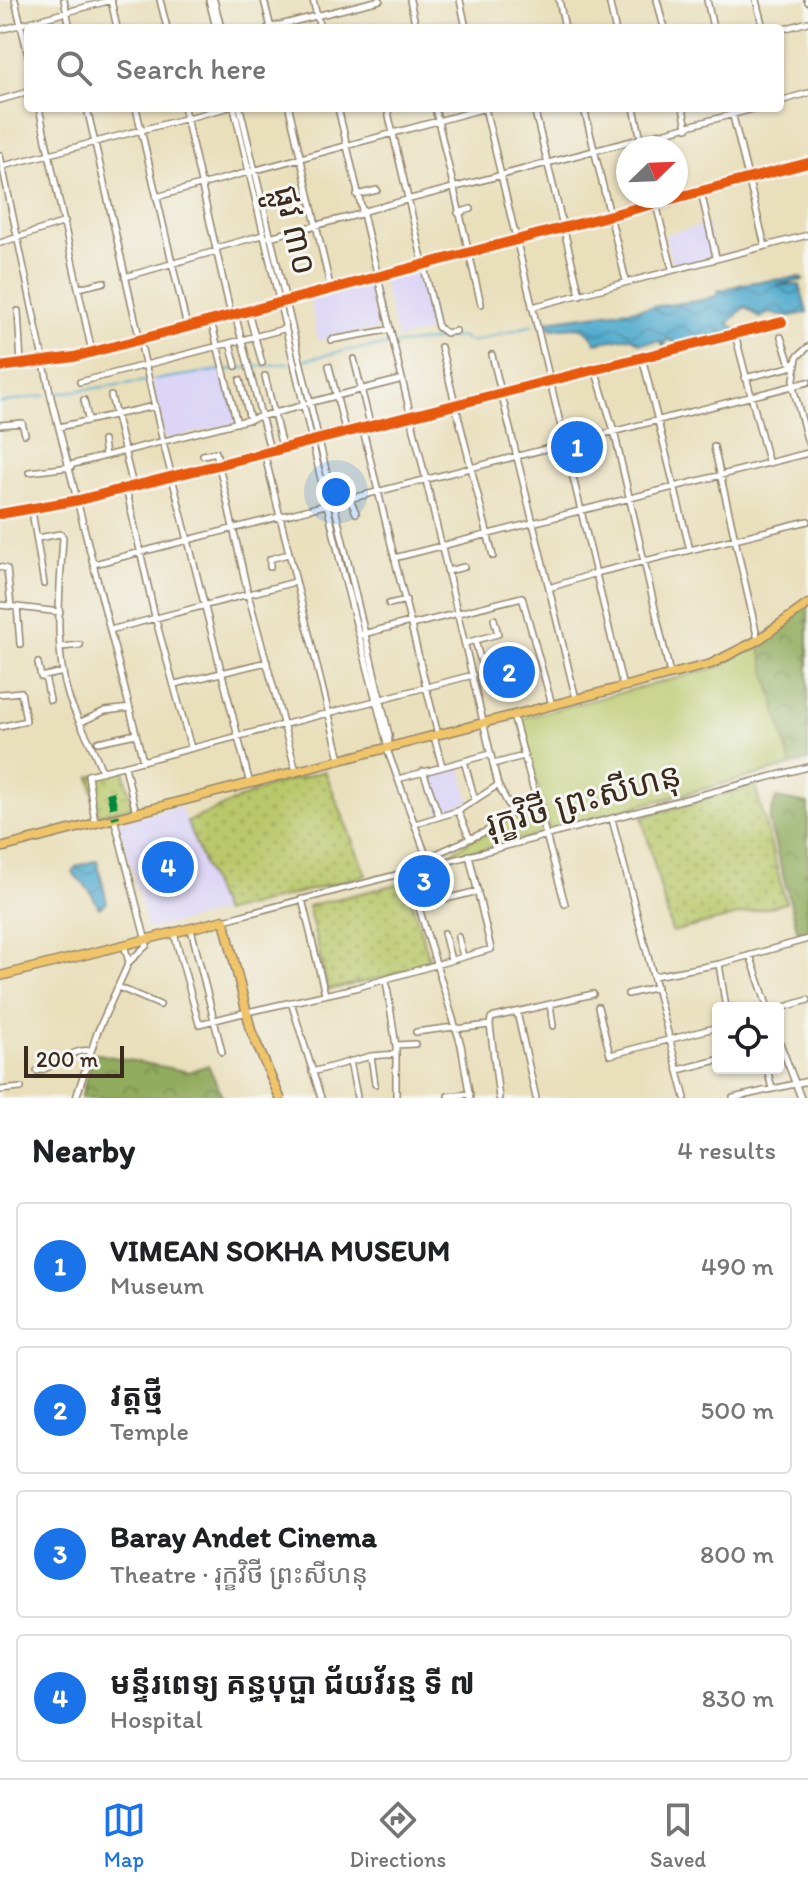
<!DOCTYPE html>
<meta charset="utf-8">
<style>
:root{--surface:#fff;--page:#f2f2f2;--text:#202124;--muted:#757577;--line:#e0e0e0;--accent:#1a73e8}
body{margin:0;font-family:Itim,"Noto Sans Khmer",sans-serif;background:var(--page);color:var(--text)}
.controls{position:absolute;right:24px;bottom:24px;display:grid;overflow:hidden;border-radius:8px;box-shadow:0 2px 6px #0004}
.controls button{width:72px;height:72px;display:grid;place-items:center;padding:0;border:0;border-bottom:2px solid var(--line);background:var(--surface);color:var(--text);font:40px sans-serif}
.compass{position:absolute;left:616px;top:136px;width:72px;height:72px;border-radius:50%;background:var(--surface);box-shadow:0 2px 6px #0004;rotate:67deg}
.scale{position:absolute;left:24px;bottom:20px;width:100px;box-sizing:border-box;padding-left:8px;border:4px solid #3b2a1e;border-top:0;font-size:22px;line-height:28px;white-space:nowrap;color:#3b2a1e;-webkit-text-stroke:6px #f6f6f2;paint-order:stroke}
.you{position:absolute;left:336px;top:492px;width:28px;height:28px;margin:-20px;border:6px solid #fff;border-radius:50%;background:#1a73e8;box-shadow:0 0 0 12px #1a73e833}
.badge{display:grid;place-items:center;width:52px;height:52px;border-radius:50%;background:var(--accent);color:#fff;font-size:26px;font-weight:700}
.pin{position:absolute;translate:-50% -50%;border:4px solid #fff;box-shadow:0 2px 8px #0006}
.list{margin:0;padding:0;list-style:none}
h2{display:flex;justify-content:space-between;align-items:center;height:104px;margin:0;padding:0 32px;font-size:34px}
h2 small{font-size:26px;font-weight:400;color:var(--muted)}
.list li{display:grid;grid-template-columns:52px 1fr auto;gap:24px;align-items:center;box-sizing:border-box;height:128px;margin:0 16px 16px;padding:0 16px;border:2px solid var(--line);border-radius:8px}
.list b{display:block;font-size:30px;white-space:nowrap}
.list p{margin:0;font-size:26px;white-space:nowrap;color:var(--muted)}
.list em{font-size:26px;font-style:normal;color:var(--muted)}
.icon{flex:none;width:44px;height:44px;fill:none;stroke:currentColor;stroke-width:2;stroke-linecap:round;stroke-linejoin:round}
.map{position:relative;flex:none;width:808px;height:1098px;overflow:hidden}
.search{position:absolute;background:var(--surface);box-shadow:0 2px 6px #0004;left:24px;right:24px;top:24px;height:88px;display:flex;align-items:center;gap:20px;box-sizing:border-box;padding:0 28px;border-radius:8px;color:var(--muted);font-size:30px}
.sheet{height:680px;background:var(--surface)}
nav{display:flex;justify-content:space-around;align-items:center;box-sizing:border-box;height:112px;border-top:2px solid var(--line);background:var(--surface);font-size:22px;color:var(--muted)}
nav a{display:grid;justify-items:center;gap:4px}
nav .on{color:var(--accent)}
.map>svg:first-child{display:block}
</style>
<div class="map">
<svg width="808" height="1098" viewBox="0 0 808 1098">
<defs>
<pattern id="grass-dots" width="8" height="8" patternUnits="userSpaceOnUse" patternTransform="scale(2)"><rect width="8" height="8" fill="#b9c86a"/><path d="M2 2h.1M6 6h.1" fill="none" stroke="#98a357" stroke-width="1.8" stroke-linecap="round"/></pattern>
<pattern id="forest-crowns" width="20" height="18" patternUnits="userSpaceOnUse" patternTransform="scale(2)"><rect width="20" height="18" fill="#92ac5e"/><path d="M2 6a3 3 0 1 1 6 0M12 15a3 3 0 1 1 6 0" fill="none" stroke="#788c4d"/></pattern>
<pattern id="water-waves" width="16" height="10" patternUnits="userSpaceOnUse" patternTransform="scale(2)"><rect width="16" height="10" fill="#51abce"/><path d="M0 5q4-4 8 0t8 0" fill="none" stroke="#448ba7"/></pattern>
</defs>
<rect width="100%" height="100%" fill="#f6f6f2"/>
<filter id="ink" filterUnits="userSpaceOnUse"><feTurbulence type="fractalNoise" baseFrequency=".0125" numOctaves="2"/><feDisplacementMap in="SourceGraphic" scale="16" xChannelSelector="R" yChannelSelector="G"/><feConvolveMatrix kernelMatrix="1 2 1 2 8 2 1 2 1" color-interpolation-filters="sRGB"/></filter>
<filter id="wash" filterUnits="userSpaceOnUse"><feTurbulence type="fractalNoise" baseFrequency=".006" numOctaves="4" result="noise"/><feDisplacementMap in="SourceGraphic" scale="32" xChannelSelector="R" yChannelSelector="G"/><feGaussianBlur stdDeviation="1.8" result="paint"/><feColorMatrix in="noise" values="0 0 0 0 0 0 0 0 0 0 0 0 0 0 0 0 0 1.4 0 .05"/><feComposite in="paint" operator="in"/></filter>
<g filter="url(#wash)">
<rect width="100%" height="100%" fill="#e9dfbb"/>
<path fill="#dcd5f6" d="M707,224L715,257L673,267L665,235Z
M421,267L436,330L397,339L382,277Z
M374,281L385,328L318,340L310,298Z
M224,369L238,422L165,440L152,381Z
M460,766L470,801L440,814L428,775Z
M180,806L222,912L148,930L119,822Z"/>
<path fill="url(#grass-dots)" stroke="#7a7944" stroke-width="2" d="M124,769L132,807L98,815L90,777Z
M325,771L366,875L223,913L187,822L269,786Z
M755,785L786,903L672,932L642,817Z
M406,882L430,961L385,977L328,990L308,906Z"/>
<path fill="url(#forest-crowns)" stroke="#666b3e" stroke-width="2" d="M808,604V761L663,800L711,669L723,666Z
M776,798L808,804V930L798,932L769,821Z
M93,1053L189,1072L208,1065L223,1098H81Z"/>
<path fill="#b9c86a" stroke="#7a7944" stroke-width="2" d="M758,642L791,766L549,829L519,719L723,666Z
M534,800L543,834L440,860Z"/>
<path fill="url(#water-waves)" stroke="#466a76" stroke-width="2" d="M800,277L803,280L776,285H800L807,313L786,317L769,313L760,318L745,307L728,323L738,330L678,344L667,339L664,348L661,341L640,343L630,337L596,343C585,321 574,328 551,329L547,321L703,300L718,295L717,291L747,283Z
M97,860L107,902L99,908L90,891L73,873L77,866Z"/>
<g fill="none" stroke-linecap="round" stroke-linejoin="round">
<path stroke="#51abce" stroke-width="2" d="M539,323H549
M304,360L347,350L461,337L471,342L533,325
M227,370L289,363
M153,380L221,370
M53,394L146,381
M0,403L47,395"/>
</g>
</g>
<g filter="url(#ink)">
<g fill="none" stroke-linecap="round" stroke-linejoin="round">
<defs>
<path id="minor" d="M15,0L28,55
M64,0L70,28
M111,0L117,28
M160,0L167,28
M209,0L216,28
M214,0L221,28
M264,0L271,28
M313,0L320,28
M410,0L416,28
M460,0L466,28
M559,0L565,28
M609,0L615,28
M657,0L664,28
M707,0L713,28
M756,0L763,28
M807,0L808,2
M268,28L380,0
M0,30L112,0
M780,30L808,22
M0,100L28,92
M780,101L808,93
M39,108L92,352
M87,108L163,442L250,784
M136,108L187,327
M184,108L231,315
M234,108L343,573L388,747
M240,108L389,735L388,752L430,866
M289,108L331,290
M338,108L498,785L513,813
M387,108L438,327L446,333L456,331
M435,108L481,304
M485,108L623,687
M534,108L580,295
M584,108L626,281
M634,108L643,148
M683,108L687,128
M731,108L765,246
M0,155L51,397L143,761
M3,166L226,108
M701,192L716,257
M357,195L377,190
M654,196L672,268
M156,197L486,108
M361,212L757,108
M458,213L471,209
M269,237L361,214
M0,243L65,222
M216,248L263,235
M125,277L216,251
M79,288L104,282
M532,307L808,235
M18,311L21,364
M248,311L262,363
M235,314L270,450
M211,321L237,423
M735,334L768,461
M781,337L789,361L795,364
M331,340L388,330
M230,343L236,366
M441,347L493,556
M808,347L797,357L793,387L808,443
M492,355L576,699
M642,357L690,550
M354,359L370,424
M329,366L345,430
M0,367L74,357L808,163
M595,369L614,431L670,674
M265,376L282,447
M745,378L794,366
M240,380L250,420
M80,382L284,329
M111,396L133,486
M84,400L88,419
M308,403L399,380
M0,425L22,423L25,434
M362,426L438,735
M59,427L155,406
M103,441L105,456
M714,447L758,640
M264,452L340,759
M203,455L216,452L248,594L296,771
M70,465L302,406
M29,472L71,467
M126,488L155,617L191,748
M350,499L356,513
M32,511L44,584
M0,514L79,500L782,322
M38,538L60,534L63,537C60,589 53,648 69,698C78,723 94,746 102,772
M394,558L808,453
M94,564L808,382
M0,567L7,569L11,606
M270,567V559L288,554
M448,571L464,567
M549,588L596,573L808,521
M389,604L406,600
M0,605L60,612
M17,607L20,644
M411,625L522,597L552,705
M110,630L295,582
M363,634L410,622
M475,640L485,678
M465,643L498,634L494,619
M61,647L80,645
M38,663L41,677L63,672
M45,676L50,700
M175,684L267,662
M0,694L21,692L26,721L0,727
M381,699L473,675
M513,715L565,904
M81,722L105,711L130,708
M434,736L442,766
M98,742L136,734
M464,761L475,800
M493,764L524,756
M125,766L136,813
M423,771L439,816
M398,779L490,754
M458,811L470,839
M612,819L685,1098
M95,823L88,775L375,701
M415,824L458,811L498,785
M302,899L325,994
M418,906L478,891
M224,920L808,767
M191,929L222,1052
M174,933L199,1024L243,1013
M444,933L451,960
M458,937L463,956
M124,945L129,962
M750,955L768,1008
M719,964L726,1008
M654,976L719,964L808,939
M386,980L396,1046V1098
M118,987L160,1005
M628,994L657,987
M291,1002L321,1098
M550,1004L553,1026
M598,1007L610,1055L718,1027
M778,1009L808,1000
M247,1012L355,988L491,949L469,855
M517,1012L536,1098
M490,1025L499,1098
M455,1029L490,1025L491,1018L593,994
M416,1032L454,1027
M778,1038L801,1098
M396,1045L415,1044
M371,1056L396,1054
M350,1061L357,1097
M767,1068L772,1089
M678,1070L718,1060
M37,1071C57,1068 71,1047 91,1051
M312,1072L371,1056L375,1084
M0,1090L21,1088
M448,1096L470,1094
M76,1098L97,1033L129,962L147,945L114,818
M470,1098L461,1045L408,872L427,858L487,831L534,796
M733,1098L808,1081"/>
<path id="major" d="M0,848L711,664L758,640L808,604
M0,976L224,920L251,1030
M249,1026L280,1098"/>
</defs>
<use href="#minor" stroke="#92846c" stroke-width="8"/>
<use href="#major" stroke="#92846c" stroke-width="11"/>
<use href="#minor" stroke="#fff" stroke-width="5"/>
<use href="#major" stroke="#f0c469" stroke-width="8"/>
<path stroke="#00873e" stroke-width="8" stroke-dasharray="16 8" stroke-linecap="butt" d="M110,792L116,818"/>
<defs>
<path id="cycleway" d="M0,367L74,357L808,163
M0,514L79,500L782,322"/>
</defs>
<use href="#cycleway" stroke="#f6f6f2" stroke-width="15"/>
<use href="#cycleway" stroke="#e8590c" stroke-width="10"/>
</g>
</g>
<g text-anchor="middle" stroke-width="6" stroke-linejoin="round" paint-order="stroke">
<g font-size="34" fill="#3b2a1e" stroke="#f6f6f2">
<text transform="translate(296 230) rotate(77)" y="12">ផ្លូវ ៣០</text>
<text transform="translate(583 799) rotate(-15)" y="12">រុក្ខវិថី ព្រះសីហនុ</text>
</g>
</g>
</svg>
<div class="controls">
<button><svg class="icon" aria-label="locate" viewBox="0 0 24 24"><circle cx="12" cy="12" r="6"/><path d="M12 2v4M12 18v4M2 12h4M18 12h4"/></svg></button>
</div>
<svg class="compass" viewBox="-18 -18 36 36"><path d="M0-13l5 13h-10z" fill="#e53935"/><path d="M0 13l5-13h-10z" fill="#757577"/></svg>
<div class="scale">200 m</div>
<div class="you"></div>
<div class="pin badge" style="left:577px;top:447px">1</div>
<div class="pin badge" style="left:509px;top:672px">2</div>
<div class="pin badge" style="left:424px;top:881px">3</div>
<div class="pin badge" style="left:168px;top:867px">4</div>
<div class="search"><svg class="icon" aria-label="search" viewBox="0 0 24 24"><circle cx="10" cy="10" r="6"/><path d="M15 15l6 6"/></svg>Search here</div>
</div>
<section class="sheet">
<h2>Nearby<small>4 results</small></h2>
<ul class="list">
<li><span class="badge">1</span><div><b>VIMEAN SOKHA MUSEUM</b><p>Museum</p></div><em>490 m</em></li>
<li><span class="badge">2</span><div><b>វត្តថ្មី</b><p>Temple</p></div><em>500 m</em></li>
<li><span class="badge">3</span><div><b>Baray Andet Cinema</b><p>Theatre · រុក្ខវិថី ព្រះសីហនុ</p></div><em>800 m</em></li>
<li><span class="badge">4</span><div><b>មន្ទីរពេទ្យ គន្ធបុប្ផា ជ័យវ័រន្ម ទី ៧</b><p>Hospital</p></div><em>830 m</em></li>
</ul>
</section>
<nav>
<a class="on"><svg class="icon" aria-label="map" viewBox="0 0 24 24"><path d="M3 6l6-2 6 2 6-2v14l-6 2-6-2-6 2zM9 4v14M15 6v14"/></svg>Map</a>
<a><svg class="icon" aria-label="directions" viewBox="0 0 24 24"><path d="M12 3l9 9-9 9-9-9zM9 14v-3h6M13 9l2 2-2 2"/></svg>Directions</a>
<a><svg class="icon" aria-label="saved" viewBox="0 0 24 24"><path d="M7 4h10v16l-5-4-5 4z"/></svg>Saved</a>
</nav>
